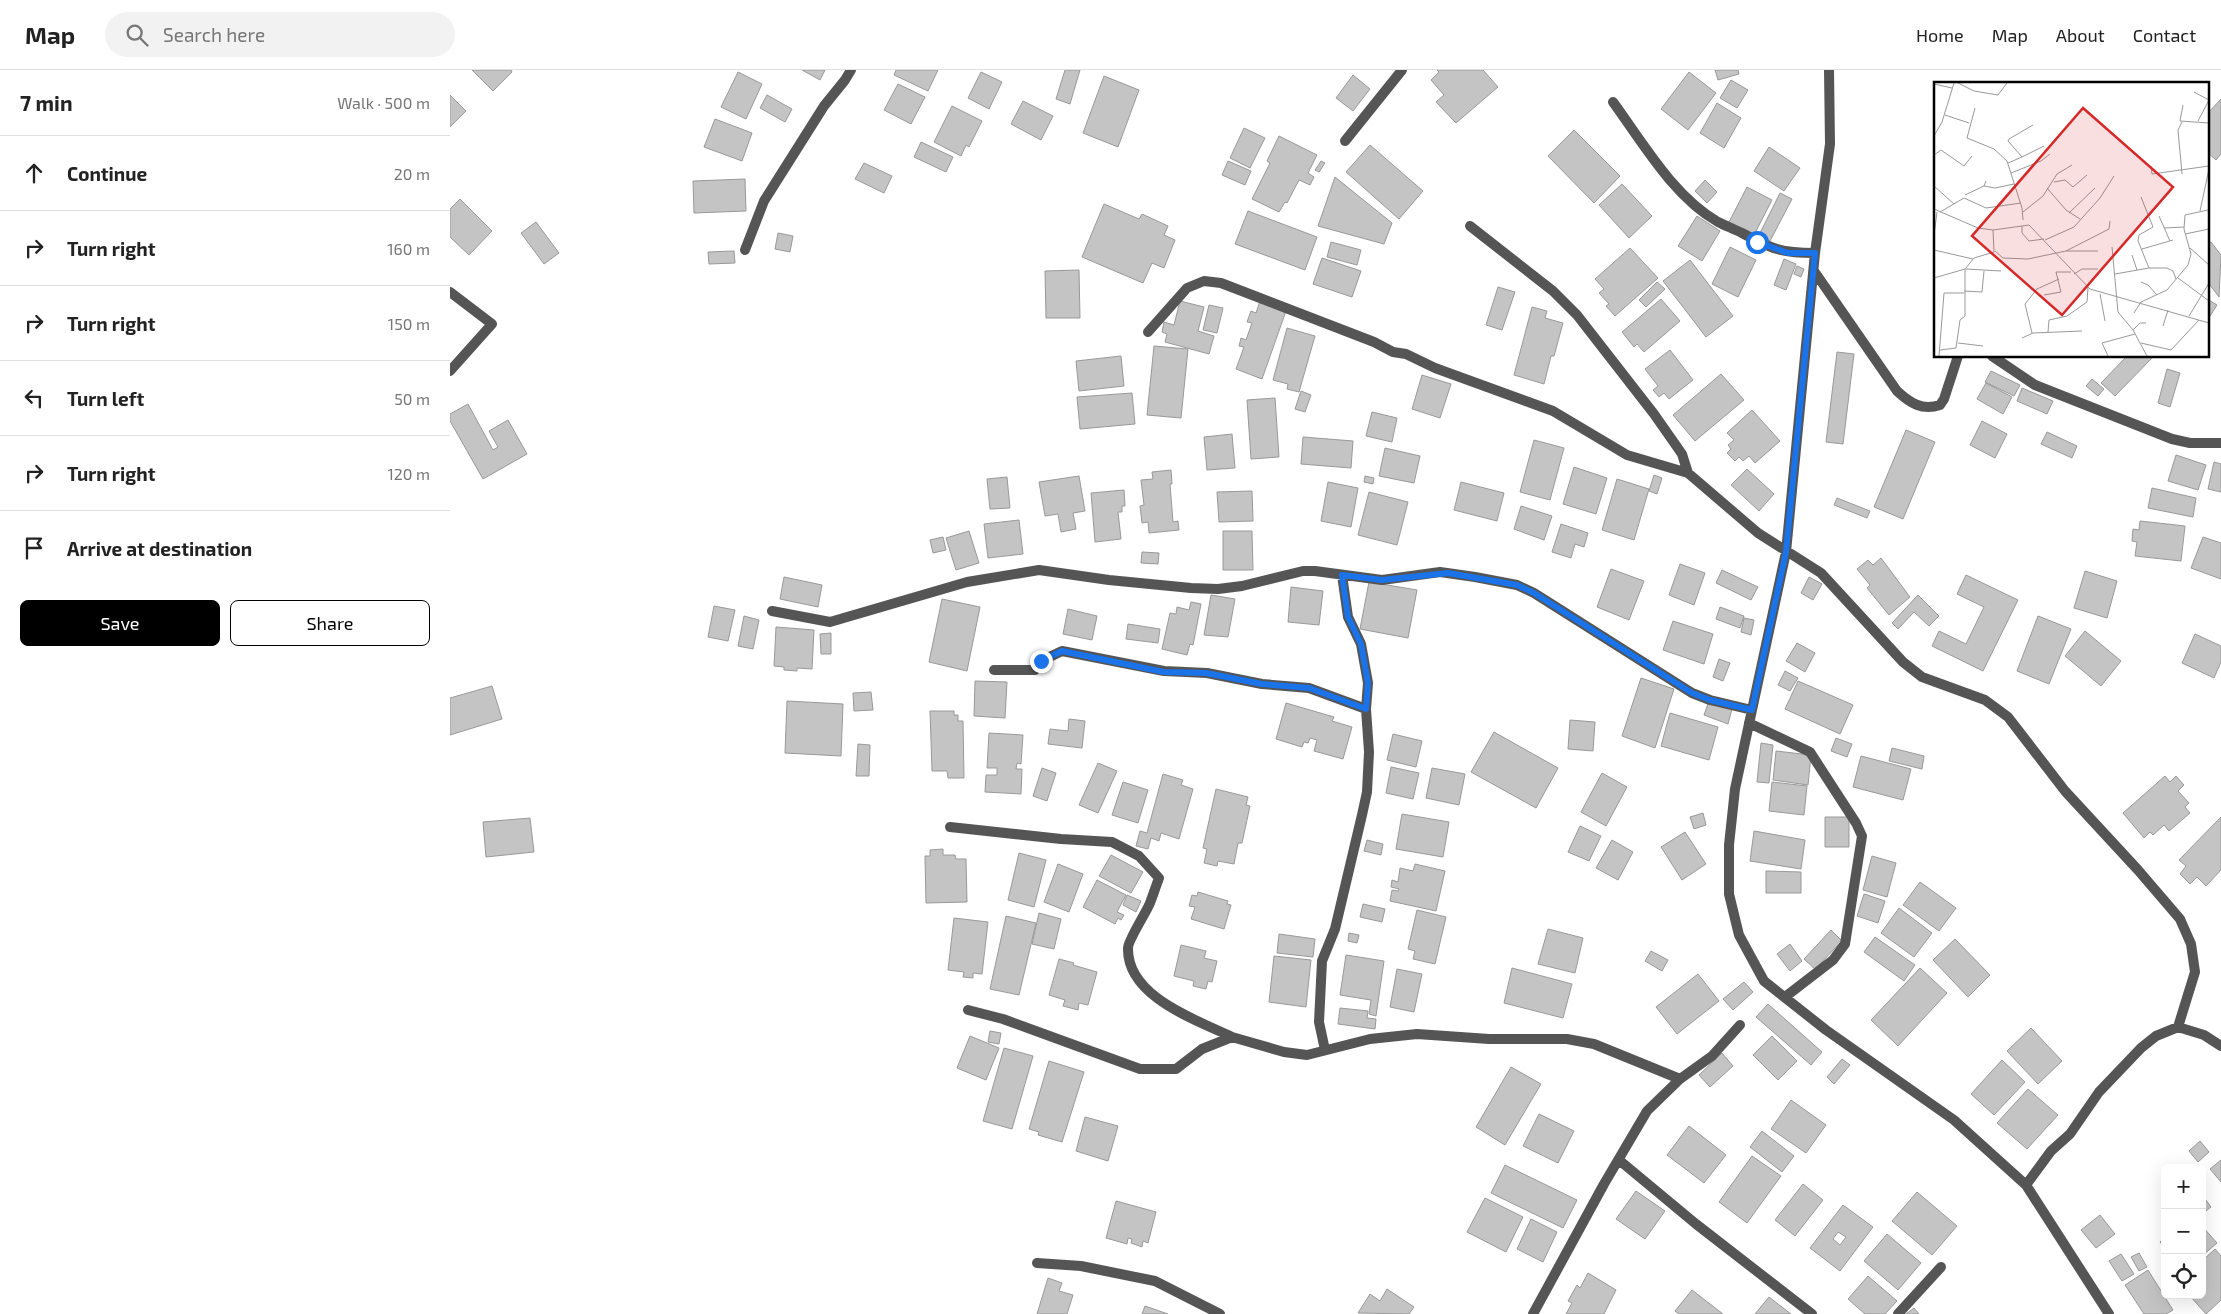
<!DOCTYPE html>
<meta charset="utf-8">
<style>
:root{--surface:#fff;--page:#f2f2f2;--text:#222;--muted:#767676;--line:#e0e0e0;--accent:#000}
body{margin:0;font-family:"Exo 2",sans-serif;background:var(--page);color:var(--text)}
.controls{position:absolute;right:15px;bottom:15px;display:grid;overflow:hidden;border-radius:8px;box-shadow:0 5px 20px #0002}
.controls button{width:45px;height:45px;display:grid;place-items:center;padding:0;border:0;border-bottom:1px solid var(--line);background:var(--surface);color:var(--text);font:25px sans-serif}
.stop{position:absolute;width:15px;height:15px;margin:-11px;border:4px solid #1a73e8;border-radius:50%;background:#fff}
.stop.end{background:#1a73e8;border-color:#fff;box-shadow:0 1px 5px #0008}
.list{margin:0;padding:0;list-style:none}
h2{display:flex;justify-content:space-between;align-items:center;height:65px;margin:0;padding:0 20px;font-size:21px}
h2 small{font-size:16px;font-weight:400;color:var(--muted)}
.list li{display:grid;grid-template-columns:32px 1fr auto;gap:15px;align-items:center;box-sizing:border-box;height:75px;padding:0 20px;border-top:1px solid var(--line)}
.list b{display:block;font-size:19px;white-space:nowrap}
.list em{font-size:16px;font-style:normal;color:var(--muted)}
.actions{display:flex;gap:10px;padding:15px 20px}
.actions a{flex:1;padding:11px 0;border:1px solid var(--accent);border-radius:8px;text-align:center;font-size:18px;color:var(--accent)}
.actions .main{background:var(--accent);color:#fff}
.icon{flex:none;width:28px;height:28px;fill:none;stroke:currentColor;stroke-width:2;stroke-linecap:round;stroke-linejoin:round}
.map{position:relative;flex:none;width:1771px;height:1244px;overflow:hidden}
header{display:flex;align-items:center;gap:30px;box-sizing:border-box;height:70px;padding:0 25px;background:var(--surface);border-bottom:1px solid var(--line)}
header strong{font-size:24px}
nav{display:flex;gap:28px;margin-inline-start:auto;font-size:18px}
.search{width:350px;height:45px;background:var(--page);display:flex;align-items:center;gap:12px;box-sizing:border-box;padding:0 18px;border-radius:28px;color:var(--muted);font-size:19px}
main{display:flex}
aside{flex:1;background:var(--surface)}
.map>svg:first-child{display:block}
</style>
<header>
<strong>Map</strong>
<div class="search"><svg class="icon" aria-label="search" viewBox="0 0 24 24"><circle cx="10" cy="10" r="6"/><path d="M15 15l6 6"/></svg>Search here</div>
<nav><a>Home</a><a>Map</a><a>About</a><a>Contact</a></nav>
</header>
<main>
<aside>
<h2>7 min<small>Walk · 500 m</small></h2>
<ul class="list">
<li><svg class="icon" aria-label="ahead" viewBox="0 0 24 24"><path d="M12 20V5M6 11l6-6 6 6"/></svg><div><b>Continue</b></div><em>20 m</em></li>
<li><svg class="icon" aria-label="right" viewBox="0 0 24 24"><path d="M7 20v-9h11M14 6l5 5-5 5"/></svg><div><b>Turn right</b></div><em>160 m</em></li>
<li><svg class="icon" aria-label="right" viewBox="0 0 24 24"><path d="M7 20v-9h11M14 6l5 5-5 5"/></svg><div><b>Turn right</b></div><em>150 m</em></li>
<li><svg class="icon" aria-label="left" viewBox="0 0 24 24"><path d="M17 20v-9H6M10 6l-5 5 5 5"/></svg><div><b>Turn left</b></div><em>50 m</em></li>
<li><svg class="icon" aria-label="right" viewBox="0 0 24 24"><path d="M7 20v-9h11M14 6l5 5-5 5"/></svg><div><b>Turn right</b></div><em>120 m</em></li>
<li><svg class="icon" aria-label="arrive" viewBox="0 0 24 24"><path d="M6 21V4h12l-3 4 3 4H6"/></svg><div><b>Arrive at destination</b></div></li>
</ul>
<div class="actions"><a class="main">Save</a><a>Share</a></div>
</aside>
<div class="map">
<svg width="1771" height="1244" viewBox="0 0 1771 1244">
<rect width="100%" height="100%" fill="#fff"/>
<path fill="#c4c4c4" stroke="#999" fill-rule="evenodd" d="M22,0H61L62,2L43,21Z
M352,0H375L370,10Z
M446,0H488L478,21L444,5Z
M615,0H630L620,34L606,29Z
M987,0H1033L1048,17L1006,53L986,32L994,25L981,10L989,2Z
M1265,0H1288L1289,4L1268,10Z
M288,2L312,14L296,49L271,37Z
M531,2L552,12L539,39L518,28Z
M1239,2L1266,23L1238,60L1211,39Z
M903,5L920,19L903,41L886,28Z
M654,6L689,20L668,77L633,63Z
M1281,10L1298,20L1287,38L1270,28Z
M448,14L475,27L461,54L434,40Z
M0,25L16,41L0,57Z
M317,25L342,39L335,52L310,38Z
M1771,29V84L1766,90L1757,82V44Z
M573,31L603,46L591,70L561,54Z
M1267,33L1291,48L1274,78L1250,63Z
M502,36L532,51L519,77L516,75L511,86L484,72Z
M265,49L302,63L292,91L254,77Z
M794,58L815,68L800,98L780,88Z
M1124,60L1170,106L1144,133L1098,86Z
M829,66L867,85L858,103L864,107L860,115L849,110L837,133L835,132L829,142L802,129L820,93L817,91Z
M471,72L503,87L496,102L464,87Z
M920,75L973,121L949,149L896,102Z
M1319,77L1350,98L1334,121L1304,101Z
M778,91L801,101L795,115L772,105Z
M871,91L875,93L869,102L865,100Z
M414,93L442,106L434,123L405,109Z
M885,107L942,153L934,174L868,156Z
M295,109L296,141L244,143L243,111Z
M1255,110L1267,122L1257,133L1245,121Z
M1172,114L1202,146L1179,168L1149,135Z
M1297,117L1322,130L1304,165L1279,152Z
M1330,123L1342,129L1320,171L1309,165Z
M10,129L42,161L19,185L0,167V139Z
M654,134L689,149L692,144L718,156L714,165L725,170L714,198L702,193L693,213L632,187Z
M798,141L867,167L855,200L785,174Z
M1247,146L1270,161L1252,191L1228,176Z
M86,152L109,183L94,194L71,163Z
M328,163L343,166L340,182L325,179Z
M881,172L911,180L907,195L877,187Z
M1761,172L1771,185L1769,227L1757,211V174Z
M1280,177L1306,190L1288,227L1262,214Z
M1180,178L1208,208L1165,246L1156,236L1159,234L1149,223L1154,219L1145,209Z
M284,181L285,193L259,194L258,182Z
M872,188L911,201L902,227L863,214Z
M1334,189L1346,194L1336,220L1324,215Z
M1240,190L1283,246L1256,267L1213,211Z
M1347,196L1354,199L1351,207L1344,204Z
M629,200L630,248H596L595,201Z
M1207,212L1215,219L1196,237L1189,230Z
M1048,217L1065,222L1052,260L1036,255Z
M1211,229L1230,251L1194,282L1187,274L1184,277L1172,262Z
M1757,229L1767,235L1757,251Z
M730,231L754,237L748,261L764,266L759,284L715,272L717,264L712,262L714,252L724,255Z
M810,231L836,241L812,309L786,299L794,277L789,276L791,268L796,270L802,253L797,252L801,241L806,243Z
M759,235L773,238L767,263L753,260Z
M1082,237L1097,241L1095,248L1113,253L1104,286H1101L1094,314L1064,305Z
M837,258L865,266L849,322L837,319L838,314L823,310Z
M704,276L738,279L731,348L697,345Z
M1220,280L1243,310L1219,329L1214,323L1209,327L1203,320L1208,316L1195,299Z
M1387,282L1404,284L1393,374L1376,372Z
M671,286L674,316L629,321L626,291Z
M1677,286H1704L1665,326L1651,313Z
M1717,299L1730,303L1720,337L1708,333Z
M1541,301L1570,315L1564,326L1535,312Z
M1271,304L1294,330L1245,371L1223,345Z
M972,305L1001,314L990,348L962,339Z
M1642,309L1654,319L1648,326L1636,316Z
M1536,313L1562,327L1553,344L1527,329Z
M1572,318L1603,331L1597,344L1567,331Z
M851,321L861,325L855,342L845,339Z
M682,323L685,354L630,359L627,327Z
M825,328L829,387L801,389L797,330Z
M18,334L43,380L48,377L39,361L58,350L77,384L33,409L0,351V344Z
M1302,340L1330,371L1305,393L1299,386L1293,391L1289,387L1285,391L1277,383L1281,379L1278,375L1284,370L1277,363Z
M922,342L947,348L942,372L916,366Z
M1532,351L1557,364L1545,388L1520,375Z
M1456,360L1485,372L1453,449L1424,437Z
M1597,362L1627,376L1622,388L1591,374Z
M782,364L785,398L757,400L754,367Z
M853,367L903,371L901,398L851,394Z
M1084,370L1114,378L1100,430L1070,422Z
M935,378L970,386L964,413L929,406Z
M1726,385L1756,395L1748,420L1718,411Z
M1764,392L1771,394V422L1758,419Z
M1124,397L1157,408L1146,444L1113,434Z
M1297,399L1324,424L1309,441L1281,415Z
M721,400L722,414H720L723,452L728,451L729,460L699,463L698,452L692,453L690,436L694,435L691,410L703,409L702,402Z
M1204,405L1212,408L1207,424L1199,421Z
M629,406L635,441L623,443L626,459L611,462L608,444L595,446L589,412Z
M915,406L924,408L923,414L914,412Z
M557,407L560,438L540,439L537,409Z
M1167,409L1199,419L1184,470L1152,460Z
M878,412L908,418L901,457L871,451Z
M1011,412L1054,423L1047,451L1004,440Z
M1702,418L1746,428L1743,447L1698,438Z
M674,420L675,436H672V442H668L671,469L645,472L641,423Z
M802,421L803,451L769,452L767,422Z
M919,422L958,432L947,475L908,465Z
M1387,428L1420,441L1417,448L1384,435Z
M1071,436L1102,446L1094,470L1064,459Z
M569,450L573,484L538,488L534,454Z
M1690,451L1735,456L1731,491L1685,486L1687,472L1682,471L1683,459L1689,460Z
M1111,454L1138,463L1134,477L1125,474L1121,488L1102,482Z
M519,461L529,493L506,500L496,468Z
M773,461H802L803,500H773Z
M493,467L496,480L483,483L480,470Z
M1753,467L1771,473V509L1741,498Z
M692,482L709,483L708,494L691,493Z
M1431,488L1460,527L1439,545L1417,518L1420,515L1407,499L1418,490L1423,495Z
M1230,494L1255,503L1244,535L1219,525Z
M1161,499L1194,511L1179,550L1147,537Z
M1272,500L1308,517L1301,530L1266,513Z
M1635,501L1667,511L1657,548L1624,538Z
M1516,505L1568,530L1533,601L1482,576L1489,561L1516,574L1534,537L1507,524Z
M334,507L372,515L368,537L330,529Z
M1359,507L1372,514L1363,530L1351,523Z
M919,512L967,520L958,568L910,559Z
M841,517L873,521L869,555L838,552Z
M761,525L785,529L778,567L754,565Z
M1468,525L1489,546L1479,556L1464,542L1448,559L1442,553Z
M492,529L530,537L517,601L479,592Z
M741,532L751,534L743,575L740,574L737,585L712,579L720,543L726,544L727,537L739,540Z
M264,536L285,540L278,571L258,567Z
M1270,537L1294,546L1290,558L1266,549Z
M618,539L647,546L642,570L613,564Z
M294,546L309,550L303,579L288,576Z
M1588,546L1621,559L1599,614L1567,601Z
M1294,548L1304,550L1301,565L1291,562Z
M1223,551L1263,564L1254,594L1213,580Z
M678,554L710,559L708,573L676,569Z
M326,557L364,560L362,599L347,598V601L334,600V597L324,596Z
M1635,561L1671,591L1651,616L1615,586Z
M381,563V584H371L370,564Z
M1745,564L1771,576V592L1764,608L1732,593Z
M1347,573L1365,583L1355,602L1336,591Z
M1269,589L1280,593L1273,611L1263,607Z
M1335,601L1348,608L1340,621L1328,615Z
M1191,608L1224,619L1205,678L1172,666Z
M525,611L557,612L555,648L524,646Z
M1348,611L1403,635L1390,664L1335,639Z
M42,616L52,649L0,665V628Z
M421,622L423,640L404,641L403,623Z
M337,631L393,634L391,686L335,683Z
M1259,631L1282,639L1278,654L1254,645Z
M836,633L884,647L882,651L902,657L893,689L864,681L867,670L860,668L858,673L854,672L852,677L826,669Z
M480,641H504V645H508V651H513L514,708H498L497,701H482Z
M1220,643L1268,657L1259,690L1211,676Z
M619,649L635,651L632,678L598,674L600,659L618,661Z
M1120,650L1145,652L1143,681L1118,679Z
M1044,662L1108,698L1086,738L1021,702Z
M539,663L573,665L571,694L567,693L566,699H572L571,724L535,722L536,705H547V698H537Z
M943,664L972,671L966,697L937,690Z
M1386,668L1402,674L1397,687L1381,681Z
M1311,673L1323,675L1319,713L1307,712Z
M408,674L420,675L419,706H406Z
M1442,678L1474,686L1472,699L1439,691Z
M1326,681L1361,685L1358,715L1323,710Z
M1411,686L1461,699L1453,730L1403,717Z
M648,693L667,701L648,743L629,735Z
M941,697L969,703L963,729L936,723Z
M592,698L606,703L597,731L583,726Z
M982,698L1015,704L1009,735L976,728Z
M1152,703L1177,717L1156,756L1131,742Z
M713,704L733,710L731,715L743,719L729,769L711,763L709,771L701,768L698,779L686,776L690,761L697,763Z
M1715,706L1720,712L1726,706L1734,715L1728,721L1739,733L1735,737L1740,743L1719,761L1714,755L1703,765L1700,762L1694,768L1673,743Z
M673,712L698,720L688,753L662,745Z
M1322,712L1357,716L1354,745L1319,741Z
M766,719L798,727L796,735L800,736L792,773H788L784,794L768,791L767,796L754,793L757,779L753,778Z
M1253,743L1256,755L1244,759L1240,747Z
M952,744L999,752L993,787L946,779Z
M1375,747H1399V777H1375Z
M1771,747V800L1756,816L1747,807L1740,814L1730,804L1736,796L1729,790Z
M80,748L84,782L36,787L33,752Z
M1130,756L1151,766L1139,791L1118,782Z
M1304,761L1355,770L1351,799L1300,791Z
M1235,762L1256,794L1232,810L1211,777Z
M917,770L933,774L931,785L914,781Z
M1162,770L1183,782L1168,810L1146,798Z
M493,779V785H505L506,789H516L517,832L476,833L475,786H480V780Z
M569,783L596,790L584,837L558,830Z
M661,785L693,802L681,823L649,806Z
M1422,786L1446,793L1437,827L1413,820Z
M608,794L633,804L619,842L594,832Z
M965,794L995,801L986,841L940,831L942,820L948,821L949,819L941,817L942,810L948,812L950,798L963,801Z
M1316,801L1351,802V823H1316Z
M647,810L676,825L667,842L674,845L671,850L668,848L665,854L633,837Z
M1470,812L1506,838L1489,861L1453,835Z
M748,822L778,831L777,834L781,835L774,859L741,849L745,837L739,836L742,825L747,826Z
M1414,824L1435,831L1428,853L1407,846Z
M677,825L691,831L686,842L673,835Z
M913,834L935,839L932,852L910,847Z
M1449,838L1482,863L1464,887L1431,863Z
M967,840L996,847L985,894L963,889L965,881L958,879Z
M589,843L611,849L604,879L582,874Z
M556,846L586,853L569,925L540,919Z
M504,848L538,852L532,904L523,903V908L513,907L514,902L498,900Z
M1098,859L1133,868L1125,903L1088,894Z
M1381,860L1392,871L1365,899L1354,889Z
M899,863L909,865L907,873L898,871Z
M829,864L865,869L863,887L827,883Z
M1425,867L1465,895L1454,911L1414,882Z
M1505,869L1540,905L1518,927L1483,890Z
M1340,874L1352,891L1340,901L1327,884Z
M731,875L756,881L754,888L767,891L762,912L758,911L756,919L743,916L744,911L724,906Z
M1201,881L1218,890L1212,901L1195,891Z
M896,885L934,891L926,946L919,944L921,930L890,925Z
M824,886L861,890L856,937L819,932Z
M609,889L624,893L623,895L647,902L638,935L629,933L628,940L613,936L615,930L599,925Z
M1062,898L1122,914L1113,948L1054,933Z
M1470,898L1497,923L1448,976L1421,950Z
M947,899L972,904L964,942L940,937Z
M1248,904L1269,931L1227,964L1206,937Z
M1294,912L1303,922L1283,940L1273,929Z
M1318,934L1372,982L1361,995L1306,947Z
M890,938L918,941L917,948L926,949L925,959L888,954Z
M1581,958L1612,991L1588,1014L1557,981Z
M540,961L551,963L549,974L538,972Z
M520,966L549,978L536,1010L507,998Z
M1322,966L1347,991L1328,1010L1303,985Z
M554,978L583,986L562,1059L533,1051Z
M1272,983L1283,996L1260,1017L1249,1005Z
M1392,989L1400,995L1384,1014L1377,1007Z
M1552,990L1575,1012L1544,1045L1521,1024Z
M599,991L634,1002L612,1072L588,1065L589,1062L579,1059Z
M1061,997L1091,1014L1055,1075L1026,1057Z
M1578,1019L1608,1045L1577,1079L1547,1053Z
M1341,1030L1376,1055L1356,1083L1321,1059Z
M1089,1044L1124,1061L1108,1093L1073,1076Z
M635,1047L668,1056L658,1091L626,1081Z
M1239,1056L1276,1085L1254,1113L1217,1085Z
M1312,1061L1344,1086L1332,1102L1300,1077Z
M1750,1071L1759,1082L1748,1092L1739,1081Z
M1302,1086L1331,1106L1297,1153L1269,1132Z
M1771,1090V1112L1760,1099Z
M1055,1095L1127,1130L1113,1158L1041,1123Z
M1353,1114L1373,1130L1345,1166L1325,1150Z
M1186,1121L1215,1141L1195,1169L1166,1149Z
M1467,1122L1507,1156L1482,1185L1442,1151Z
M1753,1126L1761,1137L1752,1144V1126Z
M1035,1128L1073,1147L1056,1182L1017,1162Z
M666,1131L706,1142L698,1173L693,1171L692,1177L681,1173L682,1169L678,1168L677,1174L656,1168Z
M1393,1135L1423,1157L1390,1201L1360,1178ZM1388,1162L1396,1167L1390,1175L1383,1169Z
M1650,1145L1665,1164L1646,1178L1631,1160Z
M1081,1149L1107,1162L1093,1192L1067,1179Z
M1752,1156L1767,1173L1752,1186Z
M1437,1164L1471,1193L1448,1220L1414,1191Z
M1715,1168V1178L1710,1172Z
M1765,1179L1771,1186V1230L1756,1244L1739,1225H1752V1191Z
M1689,1183L1697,1197L1689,1201L1681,1187Z
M1671,1184L1684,1204L1672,1211L1659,1191Z
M1698,1200L1723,1240L1716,1244H1694L1675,1215Z
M1138,1203L1166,1220L1154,1244H1116L1122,1233L1118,1231L1127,1215L1130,1218Z
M1418,1206L1447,1231L1435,1244H1415L1398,1229Z
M598,1208L612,1213L609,1221L623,1225L617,1244H587Z
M937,1219L964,1237L959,1244L908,1243L920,1224L930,1231Z
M1242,1220L1273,1244H1229L1225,1241Z
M1319,1227L1341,1244H1305Z
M695,1236L718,1244H692Z
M1464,1238L1469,1244H1456Z"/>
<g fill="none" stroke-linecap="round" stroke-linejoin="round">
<path stroke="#555" stroke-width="10" d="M1379,0L1380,74L1365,183L1336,482L1285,719L1279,775V824L1289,865L1314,911L1376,960L1504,1050L1576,1115L1659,1244
M1163,32C1193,73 1223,126 1268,152C1276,156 1284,159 1292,163C1322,179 1331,183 1365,183
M895,71L952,0
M1020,156L1103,221L1127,245L1204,344L1232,384L1238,403
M295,180L314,131L374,36L395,10L401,0
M1364,201L1447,321C1460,333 1472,341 1490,335L1494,329L1508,286
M0,222L42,254L0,301
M698,262L737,218L754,211L771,213L924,272L943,282L956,284L985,298L1103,341L1177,385L1238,403L1308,463L1371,503L1453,592L1472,607L1535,630L1558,647L1615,721L1688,800L1730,849L1741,874L1745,902L1728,957
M1542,286L1585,315L1722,369L1740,373H1771
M322,541L380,552L517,512L589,500L659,510L741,518L768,519L792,516L853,501H865L932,510L990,502L1025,507L1067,515L1084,523L1242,623L1260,630L1302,640
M544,600H585L591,591L612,581L714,601L757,603L812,614L859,618L916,639
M1299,653L1360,682L1406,753L1412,766L1395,874L1383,890L1335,927
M500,757L611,769L662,772L689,786L709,808C706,816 703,825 700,833C696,843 678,870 678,878C677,927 747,950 782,967
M518,940L553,949L690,999H726L752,979L782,967L834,982L857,985L920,969L967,964L1039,969H1117L1144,974L1230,1009
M875,980L869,952L872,891L885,859L912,745L917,722L919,682L916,639L918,613L911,574L898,547L892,505
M1169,1090L1246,1154L1362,1244
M1576,1115L1601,1081L1620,1064L1649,1022L1691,978L1706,966L1728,957L1754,965L1771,976
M587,1193L631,1196L705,1211L770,1244
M1083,1244L1154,1114L1197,1041L1230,1009L1262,986L1290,955
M1448,1244L1491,1197"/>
</g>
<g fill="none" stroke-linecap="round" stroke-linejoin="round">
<path stroke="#1a73e8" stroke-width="6" d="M591,591L612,581L714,602L756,603L812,614L859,618L916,639L918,613L911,574L898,547L892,505L932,510L998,503L1067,515L1084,523L1242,623L1260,630L1302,640L1336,482L1365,183H1338L1307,172"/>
</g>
<g transform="translate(1484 12)">
<rect width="275" height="275" fill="#fff"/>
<path fill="none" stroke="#999" stroke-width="1" d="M24,1L40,9L64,13L73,1M0,2L18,6M260,10L275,18M249,23L246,39L275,41M41,26L33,56L60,67L73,79L88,126L89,138M11,33L35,41M264,39L275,18M248,40L244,48L248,92M0,54L8,40L20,1M0,73L7,68L30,84L38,74M88,75L110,64M74,81L88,75L74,59L75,57L99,43M217,84L218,92L275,84M77,91L107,79L116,72M120,100L131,98L139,105L153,93M0,104L20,122M50,104L61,106L80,102M113,106L132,128L146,137M31,113L50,104L52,99M207,115L219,145L205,153L204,159L215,186M0,127L44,146L59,148L95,143L156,207L275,241M266,129L275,87M6,130L30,116L52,126L87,121M89,130L109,114L123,92L138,83M135,131L161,106M225,134L236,159M88,144V151L95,159L110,157M230,146L250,145M251,152L275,147M0,153L3,130M111,158L140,145L166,116L180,94M178,165L184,230L199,248L213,274M256,166L275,183M208,167L239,158M0,168L39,177M61,169L69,176L94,177L132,169L175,147L176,139M132,169H164M198,173L203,188M32,187L67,189M140,192L148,187H164M181,192L215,186H233L239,189L242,197M0,196L31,187L40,176L60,170L59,148M244,196L275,219M207,200L214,203L223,213M30,209L48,210L50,189M166,212L171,239M110,213L127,210L122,190H137M200,231L207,220L233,208L254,183L257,172L250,147L251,133L274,128M255,234L275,201M229,244L234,228M199,248L206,241H212M114,250L115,238L133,234L153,220L154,205M98,251L91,222L103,207L125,197M88,256L99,251L148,249M24,261L49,264M207,261L237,268L265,238M6,268L22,266L26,238L31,234V187M5,274L10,211H30M174,274L168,261L201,252"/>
<path fill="#d62828" fill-opacity="0.15" stroke="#d62828" stroke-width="2.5" d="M149,26L239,105L128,233L38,154Z"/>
<rect width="275" height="275" fill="none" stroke="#000" stroke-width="2.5"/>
</g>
</svg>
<div class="controls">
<button>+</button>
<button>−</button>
<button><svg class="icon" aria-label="locate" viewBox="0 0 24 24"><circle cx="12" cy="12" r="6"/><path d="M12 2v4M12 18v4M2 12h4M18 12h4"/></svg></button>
</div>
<div class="stop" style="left:1307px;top:172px"></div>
<div class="stop end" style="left:591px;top:591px"></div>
</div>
</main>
